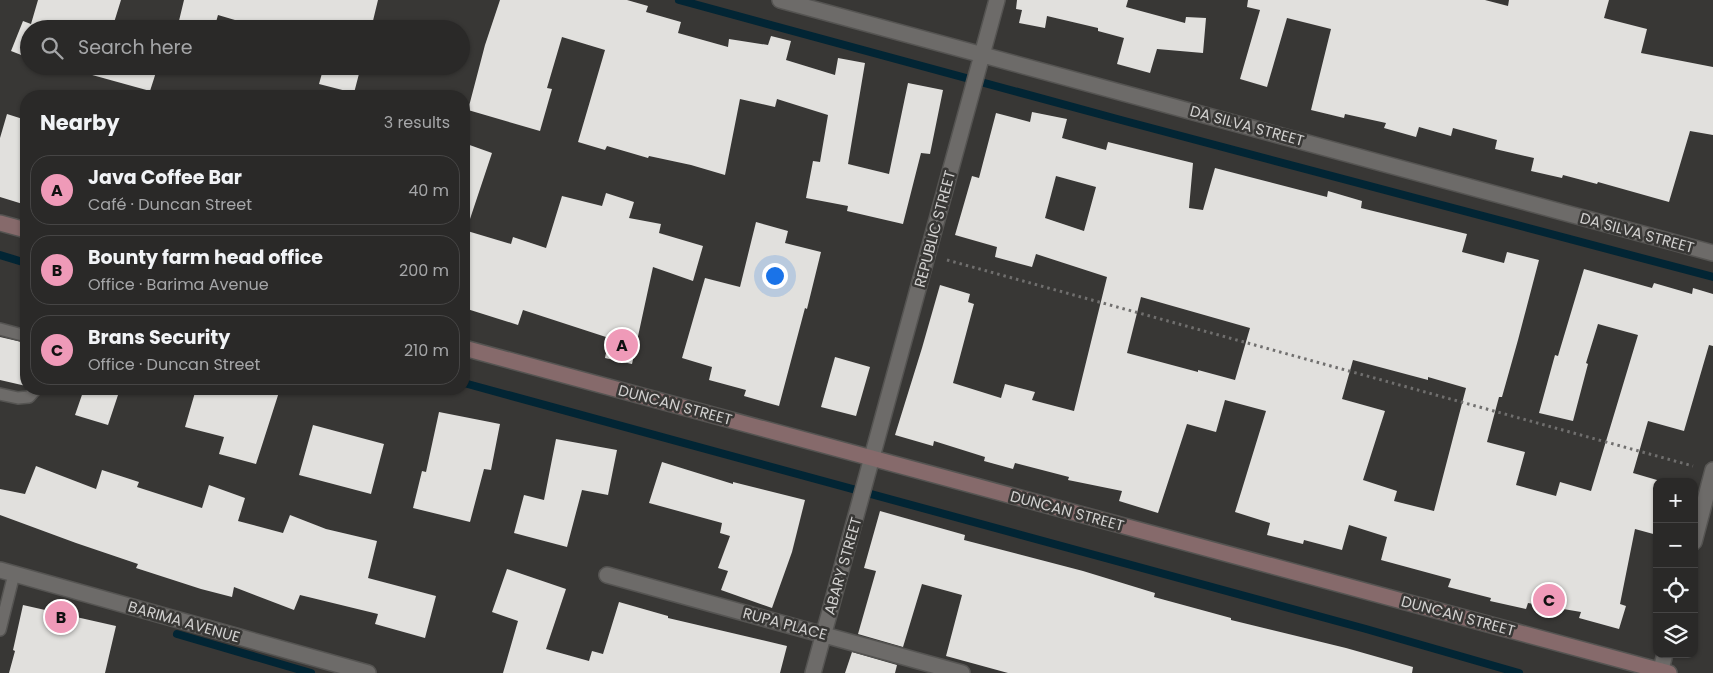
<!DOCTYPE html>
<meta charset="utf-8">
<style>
:root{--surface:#2a2928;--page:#323130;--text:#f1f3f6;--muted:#a5a6a8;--line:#464545;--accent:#ef9ab8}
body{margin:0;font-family:Poppins,sans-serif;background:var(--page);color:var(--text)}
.controls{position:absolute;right:15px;bottom:15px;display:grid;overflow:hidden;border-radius:10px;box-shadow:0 1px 4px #0004}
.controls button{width:45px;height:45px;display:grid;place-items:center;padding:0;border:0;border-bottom:1px solid var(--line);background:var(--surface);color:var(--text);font:25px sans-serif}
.you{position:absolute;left:774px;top:275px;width:18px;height:18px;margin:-12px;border:4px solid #fff;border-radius:50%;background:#1a73e8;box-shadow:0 0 0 8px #1a73e833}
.badge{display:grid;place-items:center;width:32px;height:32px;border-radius:50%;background:var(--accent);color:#111;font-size:16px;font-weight:700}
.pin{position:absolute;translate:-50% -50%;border:2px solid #fff;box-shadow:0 1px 5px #0006}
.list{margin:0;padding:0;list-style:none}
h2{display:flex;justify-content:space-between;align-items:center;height:65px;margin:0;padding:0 20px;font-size:21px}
h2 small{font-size:16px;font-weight:400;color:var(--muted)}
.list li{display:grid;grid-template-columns:32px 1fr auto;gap:15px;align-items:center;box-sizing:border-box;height:70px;margin:0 10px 10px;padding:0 10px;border:1px solid var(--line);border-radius:20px}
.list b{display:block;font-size:19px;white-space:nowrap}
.list p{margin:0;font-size:16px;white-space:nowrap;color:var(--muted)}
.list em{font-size:16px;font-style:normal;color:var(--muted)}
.icon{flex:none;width:28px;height:28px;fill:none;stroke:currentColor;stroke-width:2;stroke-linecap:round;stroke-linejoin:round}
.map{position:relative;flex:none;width:1713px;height:673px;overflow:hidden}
.search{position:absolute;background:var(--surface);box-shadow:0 1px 4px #0004;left:20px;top:20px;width:450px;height:55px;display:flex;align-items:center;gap:12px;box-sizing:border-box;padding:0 18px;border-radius:28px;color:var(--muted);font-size:19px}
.panel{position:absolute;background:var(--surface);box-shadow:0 1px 4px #0004;left:20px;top:90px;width:450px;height:305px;border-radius:20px}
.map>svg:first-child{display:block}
</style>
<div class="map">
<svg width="1713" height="673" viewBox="0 0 1713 673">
<rect width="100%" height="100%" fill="#383735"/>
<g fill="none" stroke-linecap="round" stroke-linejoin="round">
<path stroke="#022534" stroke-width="8" d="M679,0L1121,120L1713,277
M0,255L26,263
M464,383L1366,629L1519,673
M177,634L311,673"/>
</g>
<path fill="#e1e0dd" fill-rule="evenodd" d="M38,0H121L112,29H29V58L11,51L23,21L31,24Z
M184,0H378L371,29H265L218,15L214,29H177Z
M500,0H627L648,6L646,12L681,22L678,33L728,47L729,39L768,45L771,36L791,41L786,60L835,75L838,58L865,63L848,164L889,174L908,83L943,90L930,154L921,153L903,224L847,211L848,206L806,198L813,161L820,162L828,115L777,99L775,107L740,99L725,175L691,165L649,156L648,158L607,146L605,150L578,142L605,50L562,37L547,88L552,89L540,131L468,110L485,45Z
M1017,0H1128L1126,7L1185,23L1186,17L1206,18L1203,53L1157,49L1150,73L1117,64L1124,38L1098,31V28L1047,16L1045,28L1019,23L1022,10L1016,9Z
M1248,0H1485L1508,6L1509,0H1609L1604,18L1647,29L1641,53L1713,67V135L1690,131L1669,202L1598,182L1597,184L1563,175L1562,178L1531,171L1534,158L1495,149L1497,140L1453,128L1451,136L1419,127L1416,137L1384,128L1386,123L1345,114L1344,118L1311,110L1331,29L1287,18L1267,87L1240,79L1260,10L1247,7Z
M86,66H158L150,91L85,73Z
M324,66H361L354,93L319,84Z
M1032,112L1067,119L1062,138L1106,150L1108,142L1193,163L1189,208L1203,210L1215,168L1327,197L1328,191L1362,201L1361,208L1467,234L1462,252L1504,263L1507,252L1539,260L1518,340L1502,397H1499L1487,442L1525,452L1516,485L1556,496L1560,482L1591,491L1638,335L1598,324L1586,363L1588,364L1573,421L1539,413L1555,355L1558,356L1584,269L1652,288L1654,283L1692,294L1693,288L1713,294V346L1709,345L1684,431L1648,421L1633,473L1657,480V535L1635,529L1620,604L1626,606L1619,629L1579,618L1581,612L1528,603L1526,609L1490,601L1491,598L1448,587L1451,579L1381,560L1387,537L1349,525L1342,550L1304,540L1303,544L1267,535L1270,523L1235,512L1266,411L1225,400L1216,432L1187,424L1158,513L1119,501L1122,491L1068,480L1069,477L1015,463L1013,469L984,461L985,457L934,441L933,446L895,435L922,348L940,285L970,294L968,302L974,304L953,383L1001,398L1005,384L1035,392L1032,400L1074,411L1107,277L1036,254L1032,267L995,257L997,247L955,235L972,176L979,178L996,113L1030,122ZM1056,176L1096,187L1084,231L1045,218ZM1141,297L1250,328L1235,380L1198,370V372L1127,353ZM1353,360L1428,380V377L1466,388L1434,511L1394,501L1397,491L1363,480L1385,411L1342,399Z
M7,114L26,120V205L0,197V138Z
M464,143L492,153L468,225L464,224Z
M606,193L634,202L629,218L661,224L659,233L703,246L693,281L653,267L632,364L605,358L609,338L523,310L518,325L464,308V230L511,244L513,237L546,248L562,196L602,206Z
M756,222L788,231L785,243L821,252L807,309L805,308L779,406L744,396L746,390L709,380L712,367L682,358L705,278L740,287Z
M0,337L26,343V386L0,380Z
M835,357L870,367L856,416L821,407Z
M84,389H120L108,425L75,415Z
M196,389H280L256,464L219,454L224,437L185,427Z
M439,412L500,424L491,470L484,469L470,522L413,508L422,471L426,472Z
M313,425L384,444L371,494L299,475Z
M556,439L617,450L608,495L582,490L567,547L514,533L524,495L544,500Z
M662,462L733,484V482L805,500L792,552L772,608L721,590L728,571L718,568L730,536L720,533L722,523L649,503Z
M36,466L96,489L102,470L139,482L137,487L202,508L209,485L245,498L238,521L283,533L290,515L326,529L377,541L368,578L436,596L425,638L375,624L378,614L300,595L294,610L234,587L232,597L201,589L136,568L138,564L76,543L0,515V489L25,494Z
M880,511L965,535L964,540L1083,571L1155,593L1154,597L1231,618V620L1346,648L1413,667L1412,673H1008L946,656L962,595L922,584L903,647L858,634L876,571L864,568Z
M507,569L566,589L546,649L589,661L592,651L603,654L619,602L668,616V618L787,646L780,673H503L518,621L492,612Z
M23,605L116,626L105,673H9L15,651L13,650Z
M852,652L897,665L895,673H845Z"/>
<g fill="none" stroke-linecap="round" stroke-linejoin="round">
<defs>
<path id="lane" d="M0,329L26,336
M0,394L18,398L29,397L36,389
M0,630L14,574"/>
<path id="street" d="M780,0L1713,253
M1694,542L1713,470
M0,570L368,673
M607,575L962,673
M813,673L997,0
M1660,673L1665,654"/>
<path id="secondary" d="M0,223L26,230
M464,348L1669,673"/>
</defs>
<use href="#lane" stroke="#555452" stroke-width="14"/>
<use href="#street" stroke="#555452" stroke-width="18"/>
<use href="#secondary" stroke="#555452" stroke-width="18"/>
<path stroke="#706f6e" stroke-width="3" stroke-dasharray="2.5 4" stroke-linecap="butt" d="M947,260L1693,466"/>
<use href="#lane" stroke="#6d6b69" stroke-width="11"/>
<use href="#street" stroke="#6d6b69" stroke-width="15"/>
<use href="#secondary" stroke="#866a6b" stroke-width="15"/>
</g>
<g text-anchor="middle" stroke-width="5" stroke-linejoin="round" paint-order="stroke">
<g font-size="15" fill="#d2d1d0" stroke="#383735">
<text transform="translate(1247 126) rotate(15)" y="5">DA SILVA STREET</text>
<text transform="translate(935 229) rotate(-75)" y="5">REPUBLIC STREET</text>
<text transform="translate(1637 233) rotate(15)" y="5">DA SILVA STREET</text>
<text transform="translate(675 405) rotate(15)" y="5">DUNCAN STREET</text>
<text transform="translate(1067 511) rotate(15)" y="5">DUNCAN STREET</text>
<text transform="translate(843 566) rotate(-74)" y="5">ABARY STREET</text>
<text transform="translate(1458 616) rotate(15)" y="5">DUNCAN STREET</text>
<text transform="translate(184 622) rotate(16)" y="5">BARIMA AVENUE</text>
<text transform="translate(785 624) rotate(15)" y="5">RUPA PLACE</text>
</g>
</g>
</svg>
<div class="controls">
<button>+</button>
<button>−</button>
<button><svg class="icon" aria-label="locate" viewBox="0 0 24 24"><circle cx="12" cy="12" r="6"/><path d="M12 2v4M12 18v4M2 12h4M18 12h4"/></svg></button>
<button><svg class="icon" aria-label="layers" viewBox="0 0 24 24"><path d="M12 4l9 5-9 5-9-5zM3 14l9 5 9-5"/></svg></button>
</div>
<div class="you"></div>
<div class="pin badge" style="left:622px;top:345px">A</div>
<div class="pin badge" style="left:61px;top:617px">B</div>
<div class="pin badge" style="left:1549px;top:600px">C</div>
<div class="search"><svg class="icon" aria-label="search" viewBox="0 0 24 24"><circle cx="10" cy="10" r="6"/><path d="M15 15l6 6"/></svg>Search here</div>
<section class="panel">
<h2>Nearby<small>3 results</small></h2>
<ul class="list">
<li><span class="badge">A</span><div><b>Java Coffee Bar</b><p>Café · Duncan Street</p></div><em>40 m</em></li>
<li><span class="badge">B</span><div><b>Bounty farm head office</b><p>Office · Barima Avenue</p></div><em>200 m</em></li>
<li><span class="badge">C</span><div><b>Brans Security</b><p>Office · Duncan Street</p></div><em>210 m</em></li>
</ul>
</section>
</div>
